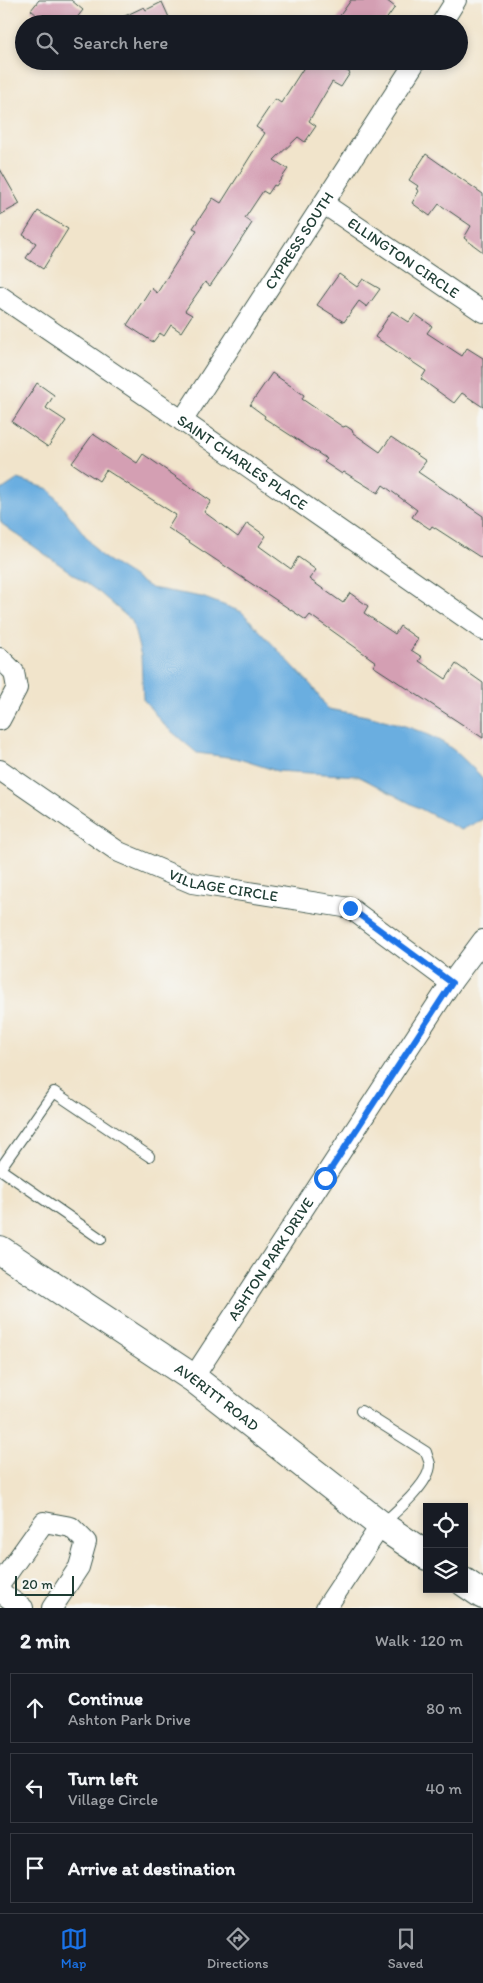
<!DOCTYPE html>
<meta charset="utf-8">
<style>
:root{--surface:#171b24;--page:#242831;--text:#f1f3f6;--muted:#9ea1a6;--line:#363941;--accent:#1a73e8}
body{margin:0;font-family:Itim,sans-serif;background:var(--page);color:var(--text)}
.controls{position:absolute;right:15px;bottom:15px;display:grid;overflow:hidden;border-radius:0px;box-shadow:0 2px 8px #0003}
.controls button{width:45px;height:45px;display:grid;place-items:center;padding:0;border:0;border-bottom:1px solid var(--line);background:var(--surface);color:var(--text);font:25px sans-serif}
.scale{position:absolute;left:15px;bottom:12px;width:59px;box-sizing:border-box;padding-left:5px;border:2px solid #1f3d34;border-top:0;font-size:14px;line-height:18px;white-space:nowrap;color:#1f3d34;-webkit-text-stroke:4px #f6f6f2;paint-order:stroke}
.stop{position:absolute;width:15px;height:15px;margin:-11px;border:4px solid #1a73e8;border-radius:50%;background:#fff}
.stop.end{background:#1a73e8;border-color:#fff;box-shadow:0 1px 5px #0008}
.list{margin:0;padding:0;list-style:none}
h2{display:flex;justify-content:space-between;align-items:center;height:65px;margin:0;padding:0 20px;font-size:21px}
h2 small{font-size:16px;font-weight:400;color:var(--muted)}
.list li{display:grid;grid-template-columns:32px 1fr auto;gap:15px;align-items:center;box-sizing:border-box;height:70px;margin:0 10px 10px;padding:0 10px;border:1px solid var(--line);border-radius:0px}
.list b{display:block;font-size:19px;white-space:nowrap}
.list p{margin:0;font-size:16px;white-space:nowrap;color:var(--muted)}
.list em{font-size:16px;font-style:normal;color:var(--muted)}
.icon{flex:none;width:28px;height:28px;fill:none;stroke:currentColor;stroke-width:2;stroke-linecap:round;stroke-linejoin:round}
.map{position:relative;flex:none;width:483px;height:1608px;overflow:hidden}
.search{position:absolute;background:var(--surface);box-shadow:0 2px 8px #0003;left:15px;right:15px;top:15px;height:55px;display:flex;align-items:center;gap:12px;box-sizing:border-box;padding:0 18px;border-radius:28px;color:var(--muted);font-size:19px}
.sheet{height:305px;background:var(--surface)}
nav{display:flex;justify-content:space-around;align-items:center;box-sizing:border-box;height:70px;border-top:1px solid var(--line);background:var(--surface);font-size:14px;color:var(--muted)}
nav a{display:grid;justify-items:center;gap:2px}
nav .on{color:var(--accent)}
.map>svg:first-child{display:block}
</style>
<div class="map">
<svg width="483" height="1608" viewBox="0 0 483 1608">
<rect width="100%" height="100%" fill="#f6f6f2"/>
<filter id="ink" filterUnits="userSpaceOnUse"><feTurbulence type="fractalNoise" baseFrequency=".02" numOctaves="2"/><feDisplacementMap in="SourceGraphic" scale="10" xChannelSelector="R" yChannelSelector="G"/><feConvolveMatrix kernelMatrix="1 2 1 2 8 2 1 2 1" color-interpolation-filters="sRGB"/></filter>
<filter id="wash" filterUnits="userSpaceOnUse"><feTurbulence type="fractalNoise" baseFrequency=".0096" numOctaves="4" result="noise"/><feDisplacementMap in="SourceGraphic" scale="20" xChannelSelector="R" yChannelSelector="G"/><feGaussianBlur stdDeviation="1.12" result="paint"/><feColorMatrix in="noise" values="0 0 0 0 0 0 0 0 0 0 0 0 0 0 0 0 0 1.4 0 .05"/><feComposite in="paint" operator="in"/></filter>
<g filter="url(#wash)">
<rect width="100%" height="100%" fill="#f1e4cb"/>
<path fill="#6aaee0" stroke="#44768a" d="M18,479L49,489L101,556L151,588L202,597L242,612L311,685L328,709C369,716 411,723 447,745C459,753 469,765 479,774L483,779V819L461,830L358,776L277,771L236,758L197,753L164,725L143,699L141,656L132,621L100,593L2,524L0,519V491Z"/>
<g id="blocks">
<path fill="#d49fb3" d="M39,0H71L83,10L72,24H47L31,10Z
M351,0H386L395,7L383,24H334Z
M162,2L172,24H108L144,7L146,10Z
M308,61H331L350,73L341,87L332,82L309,121L316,126L305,142L298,137L274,160L288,169L276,186L274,185L268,194L263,191L245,218L252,223L230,257L210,286L205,282L185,311L192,315L181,332L171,325L164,336L160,333L153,342L127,325L151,288L157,293L197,230L193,228L213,198L221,203L265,133L256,127L275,99L281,103Z
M426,154L483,194V252L464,238L471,226L439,204L430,216L412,203L419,191L416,189L418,186L409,180Z
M0,169L20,204L0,215Z
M38,211L68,229L43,269L26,258L36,243L23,235Z
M339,274L357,287L363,279L380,289L367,307L359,301L344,322L317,305Z
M392,311L409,322L415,314L432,326L427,333L462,356L467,348L483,358V407L462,393L454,403L421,379L426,371L375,337Z
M272,373L304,395L302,399L343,427L346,426L352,430L353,433L380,452L391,437L426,461L418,472L483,516V559L432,526L430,529L412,517L417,510L383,485L378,493L344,472L342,474L324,462L327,459L264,418L265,416L250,405Z
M37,383L54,395L46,408L66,421L48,447L12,422Z
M93,434L137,463L143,454L211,501L204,512L238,537L247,523L266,536L259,546L291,569L298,557L316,570L309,579L343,603L350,593L368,606L364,613L395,634L400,626L418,639L411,650L422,657L419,661L446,679L456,664L483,683V738L373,666L376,662L310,615L306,620L168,528L176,515L106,470L99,481L72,463Z"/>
</g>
</g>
<g filter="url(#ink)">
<use href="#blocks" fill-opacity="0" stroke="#3e564b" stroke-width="1"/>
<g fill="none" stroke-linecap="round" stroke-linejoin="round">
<defs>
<path id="lane" d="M0,1169L54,1092L149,1156
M0,1169L101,1239
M361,1411L426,1452C427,1456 429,1460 430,1464C431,1482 396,1512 382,1524"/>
<g id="street">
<path d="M441,24L456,0"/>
<path id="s1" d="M324,204L483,312"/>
<path id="s2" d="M0,296L164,408L483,630"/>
<path id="s3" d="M182,421L416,61"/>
<path d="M0,658L14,672L17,688L0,720"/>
<path id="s4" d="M0,770L119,852L192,883L350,908L451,983"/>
<path id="s5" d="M193,1378L451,983L483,940"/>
<path d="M0,1584L44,1522L71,1527L86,1542L79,1567L52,1608"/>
<path d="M0,1592L23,1608"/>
<path d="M326,1608L381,1525"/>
</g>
<g id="secondary">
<path id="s6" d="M0,1250L193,1378L381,1525L427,1556"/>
<path d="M464,1582L483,1595"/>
</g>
</defs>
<use href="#lane" stroke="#3e564b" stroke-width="12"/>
<use href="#street" stroke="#3e564b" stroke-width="22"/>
<use href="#secondary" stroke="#3e564b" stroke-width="30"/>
<use href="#lane" stroke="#fff" stroke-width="10"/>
<use href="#street" stroke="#fff" stroke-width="20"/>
<use href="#secondary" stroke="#fff" stroke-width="28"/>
</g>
</g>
<g fill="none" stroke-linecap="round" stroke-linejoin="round" filter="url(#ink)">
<path stroke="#1a73e8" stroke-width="6" d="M325,1178L452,983L350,908"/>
</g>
<g text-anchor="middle" stroke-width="5" stroke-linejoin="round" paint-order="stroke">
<g font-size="15" fill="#1f3d34" stroke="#f6f6f2">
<text dy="5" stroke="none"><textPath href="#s3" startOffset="215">CYPRESS SOUTH</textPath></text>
<text dy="5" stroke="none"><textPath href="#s1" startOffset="96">ELLINGTON CIRCLE</textPath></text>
<text dy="5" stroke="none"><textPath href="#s2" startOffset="294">SAINT CHARLES PLACE</textPath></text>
<text dy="5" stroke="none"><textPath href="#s4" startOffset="255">VILLAGE CIRCLE</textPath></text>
<text dy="5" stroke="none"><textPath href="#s5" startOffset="142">ASHTON PARK DRIVE</textPath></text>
<text dy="5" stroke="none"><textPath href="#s6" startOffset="262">AVERITT ROAD</textPath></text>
</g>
</g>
</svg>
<div class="controls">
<button><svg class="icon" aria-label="locate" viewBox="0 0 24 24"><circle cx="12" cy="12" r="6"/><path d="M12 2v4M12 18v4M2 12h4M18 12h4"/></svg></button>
<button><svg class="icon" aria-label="layers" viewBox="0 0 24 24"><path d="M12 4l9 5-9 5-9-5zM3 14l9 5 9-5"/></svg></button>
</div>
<div class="scale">20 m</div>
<div class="stop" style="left:325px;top:1178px"></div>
<div class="stop end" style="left:350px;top:908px"></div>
<div class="search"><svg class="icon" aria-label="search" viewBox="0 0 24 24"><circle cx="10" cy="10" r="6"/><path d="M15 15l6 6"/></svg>Search here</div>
</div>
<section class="sheet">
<h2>2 min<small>Walk · 120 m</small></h2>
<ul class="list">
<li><svg class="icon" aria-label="ahead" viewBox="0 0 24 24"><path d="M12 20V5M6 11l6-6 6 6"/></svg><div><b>Continue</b><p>Ashton Park Drive</p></div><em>80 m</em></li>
<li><svg class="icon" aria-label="left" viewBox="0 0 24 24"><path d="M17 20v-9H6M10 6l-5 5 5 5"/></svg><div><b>Turn left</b><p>Village Circle</p></div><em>40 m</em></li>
<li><svg class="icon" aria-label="arrive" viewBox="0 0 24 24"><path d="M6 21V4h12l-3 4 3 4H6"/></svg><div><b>Arrive at destination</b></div></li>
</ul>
</section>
<nav>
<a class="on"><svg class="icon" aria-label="map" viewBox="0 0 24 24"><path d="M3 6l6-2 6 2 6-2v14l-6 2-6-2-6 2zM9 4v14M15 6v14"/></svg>Map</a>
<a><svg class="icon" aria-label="directions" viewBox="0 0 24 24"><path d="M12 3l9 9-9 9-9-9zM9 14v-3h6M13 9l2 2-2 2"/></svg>Directions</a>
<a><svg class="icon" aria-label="saved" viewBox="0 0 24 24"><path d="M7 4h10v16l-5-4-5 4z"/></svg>Saved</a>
</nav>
